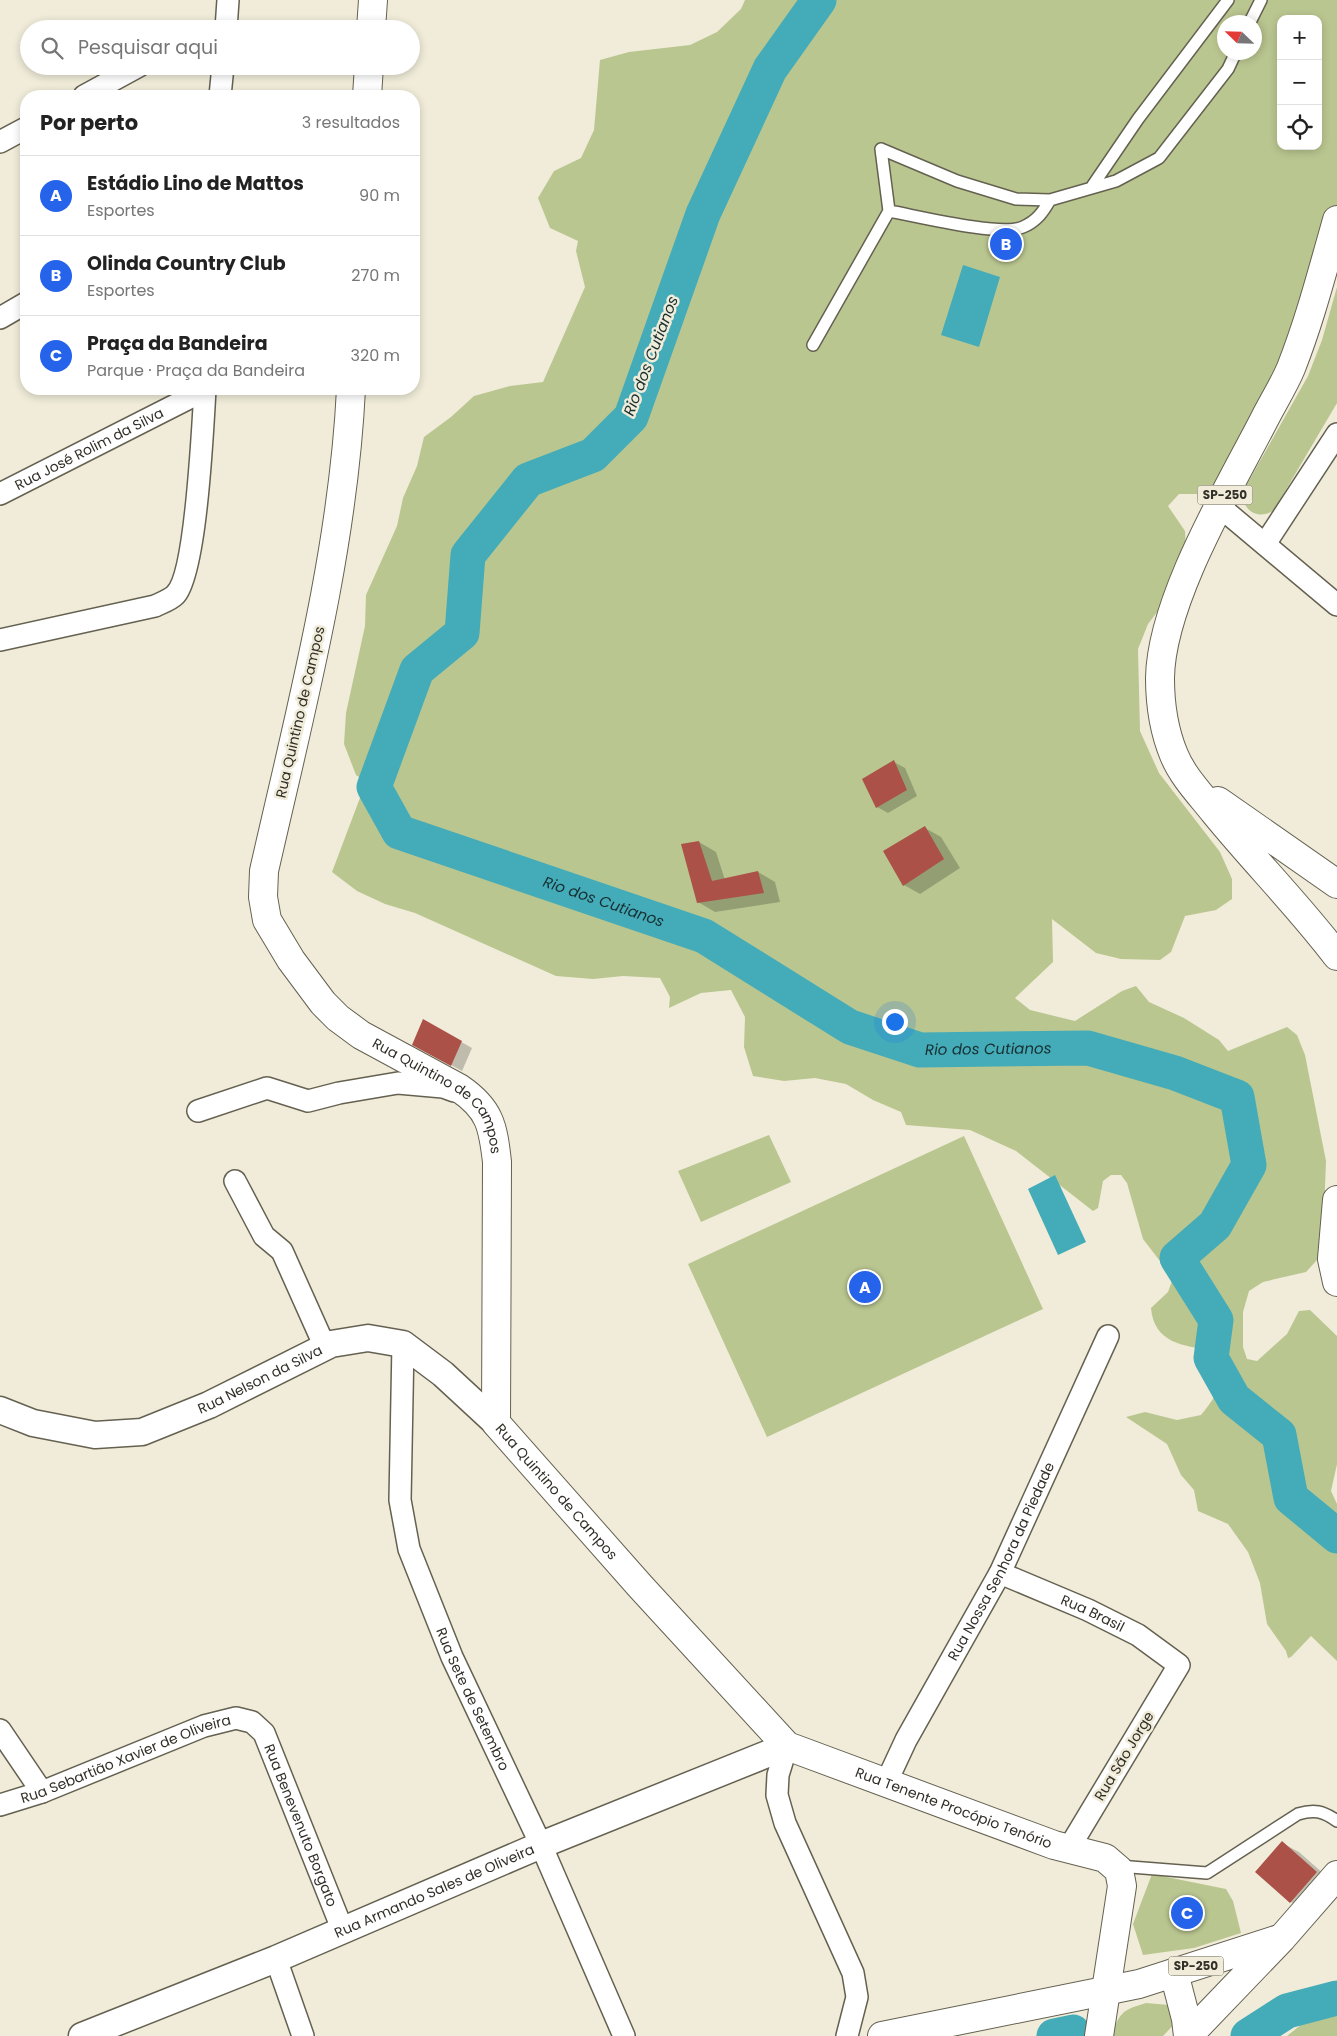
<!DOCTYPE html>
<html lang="pt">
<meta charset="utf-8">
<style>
:root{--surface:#fff;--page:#f2f2f2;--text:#222;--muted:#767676;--line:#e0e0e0;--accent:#2563eb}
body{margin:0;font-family:Poppins,sans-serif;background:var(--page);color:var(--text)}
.controls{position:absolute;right:15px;top:15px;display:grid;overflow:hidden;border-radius:10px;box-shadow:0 2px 8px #0003}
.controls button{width:45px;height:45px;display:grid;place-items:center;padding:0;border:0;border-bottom:1px solid var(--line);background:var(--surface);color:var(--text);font:25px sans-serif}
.compass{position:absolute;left:1217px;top:15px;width:45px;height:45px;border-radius:50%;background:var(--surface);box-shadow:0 2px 8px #0003;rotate:293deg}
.you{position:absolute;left:894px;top:1021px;width:18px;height:18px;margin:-12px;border:4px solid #fff;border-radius:50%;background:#1a73e8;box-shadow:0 0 0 8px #1a73e833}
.badge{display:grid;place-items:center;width:32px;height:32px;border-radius:50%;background:var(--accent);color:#fff;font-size:16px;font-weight:700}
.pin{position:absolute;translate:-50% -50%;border:2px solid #fff;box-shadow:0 1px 5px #0006}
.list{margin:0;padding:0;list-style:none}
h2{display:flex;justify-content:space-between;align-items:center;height:65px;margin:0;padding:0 20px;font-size:21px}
h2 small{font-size:16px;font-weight:400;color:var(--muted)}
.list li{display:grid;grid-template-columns:32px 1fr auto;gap:15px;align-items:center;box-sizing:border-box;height:80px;padding:0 20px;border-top:1px solid var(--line)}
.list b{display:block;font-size:19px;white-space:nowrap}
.list p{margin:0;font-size:16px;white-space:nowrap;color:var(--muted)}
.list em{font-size:16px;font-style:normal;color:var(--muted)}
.icon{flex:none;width:28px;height:28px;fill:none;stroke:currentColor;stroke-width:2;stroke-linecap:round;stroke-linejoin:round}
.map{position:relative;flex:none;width:1337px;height:2036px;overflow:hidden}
.search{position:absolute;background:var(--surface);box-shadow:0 2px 8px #0003;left:20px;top:20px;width:400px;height:55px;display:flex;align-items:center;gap:12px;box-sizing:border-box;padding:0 18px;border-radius:28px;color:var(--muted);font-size:19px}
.panel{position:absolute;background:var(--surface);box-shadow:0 2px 8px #0003;left:20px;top:90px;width:400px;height:305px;border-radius:20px}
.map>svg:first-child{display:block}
</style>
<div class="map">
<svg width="1337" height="2036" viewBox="0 0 1337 2036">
<rect width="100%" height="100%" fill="#f0ecd9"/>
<path fill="#bac690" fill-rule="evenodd" d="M745,0H1337V208L1334,251L1232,480L1207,494H1179L1168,506L1185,531L1186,550L1177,586L1148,624L1138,649L1140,731L1159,773L1220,852L1232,879V899L1216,910L1185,916L1171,952L1160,960L1121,959L1096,953L1052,919L1053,962L1015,998L1030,1010L1075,1021L1122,991L1136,986L1149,1002L1184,1018L1219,1040L1228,1051L1287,1027L1297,1035L1305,1055L1326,1161L1323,1239L1317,1260L1306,1272L1263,1282L1249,1291L1243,1312V1347L1247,1359L1257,1361L1287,1334L1299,1311L1310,1310L1337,1336V1464L1331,1491L1337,1504V1661L1311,1636L1291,1657L1288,1658L1286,1651L1267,1624L1260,1583L1248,1552L1228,1524L1198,1511L1194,1490L1181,1475L1167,1444L1126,1417L1145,1412L1177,1420L1201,1415C1220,1391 1228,1380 1212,1350C1183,1346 1154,1343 1151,1308L1168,1292L1173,1278L1143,1239L1127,1183L1121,1175H1111L1103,1181L1098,1208L1093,1211L1016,1151L970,1130L906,1125L901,1112L873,1100L846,1084L815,1078L784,1081L753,1076L744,1047L745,1017L731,990L701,993L669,1008L670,997L660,978L623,976L593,979L556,976L415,913L385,904L357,891L332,872L366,782L356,775L344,744L346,713L365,626L366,595L397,526L403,498L417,466L424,437L451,417L474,396L510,386L543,382L585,287L576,251L578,241L550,228L538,198L554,171L581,158L594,130L600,60L629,52L690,45L717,32L741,9ZM1281,19H1318V146H1281ZM1224,22H1254V52H1224Z
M1337,287V403L1274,510C1259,521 1241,511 1243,491L1308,376L1322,340Z
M769,1135L791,1182L701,1222L678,1171Z
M964,1136L1043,1309L767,1437L688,1264Z
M1152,1874L1226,1889L1233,1901L1241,1933L1194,1948L1143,1955L1133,1924Z
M1337,1996V2036H1287Z
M1146,2003L1169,2005L1179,2019L1163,2036H1112C1119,2012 1123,2010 1146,2003Z"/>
<path fill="#44acb8" d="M963,265L1000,277L979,347L941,335Z
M1055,1175L1086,1242L1058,1255L1028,1189Z"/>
<path fill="#0003" d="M894,762L905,768L917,796L888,813L877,807Z
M925,828L941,837L960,868L920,894L904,885Z
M699,842L716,852L725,880L758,872L775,882L780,902L715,912L698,902Z
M424,1021L472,1048L462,1071L424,1050Z
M1282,1843L1299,1852L1333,1882L1307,1912L1291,1902L1257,1872Z"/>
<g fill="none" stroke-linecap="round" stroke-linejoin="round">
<g stroke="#44acb8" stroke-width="35">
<path id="s1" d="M819,0L770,69L703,214L631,417L593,455L528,480L468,555L462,633L417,670L374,787L399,832L704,936L850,1027L920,1050L1088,1048L1175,1073L1237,1097L1249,1165L1215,1225L1177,1258L1216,1320L1211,1358L1234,1399L1279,1435L1291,1498L1337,1536"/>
<path d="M1054,2036L1073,2032"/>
<path d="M1248,2036L1287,2011L1337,1998"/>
</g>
</g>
<path fill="#ab5148" d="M894,760L907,790L876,808L862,779Z
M925,826L944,859L903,886L883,851Z
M699,841L712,881L758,871L764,893L697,903L681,844Z
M423,1019L462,1041L451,1066L412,1045Z
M1282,1841L1317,1872L1290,1903L1255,1872Z"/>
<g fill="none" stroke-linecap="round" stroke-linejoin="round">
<defs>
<path id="service" d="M1250,22L1261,0
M881,149L957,181L1016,199L1050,200L1116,181L1159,158L1228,69L1236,52
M1091,188L1138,119L1228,0
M889,211C917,216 1001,237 1023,227C1037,221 1043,212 1050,200
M813,345L889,211L881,149
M1118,1866L1207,1873L1298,1814C1314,1809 1323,1811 1337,1821"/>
<g id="minor">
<path d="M226,29L228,0"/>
<path d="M84,96L139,66"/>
<path d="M220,96L223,66"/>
<path d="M0,142L26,128"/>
<path d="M0,318L26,303"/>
<path id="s2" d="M0,494L205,390"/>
<path d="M1219,506L1337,605"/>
<path d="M1265,544L1337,434"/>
<path d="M0,640L155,606C161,603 170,600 175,595C196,575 203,424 205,389"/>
<path d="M198,1111L267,1088L308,1101L339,1093L398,1083L443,1087L454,1091"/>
<path d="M235,1181L264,1236L282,1251L325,1347"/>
<path id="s3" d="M403,1344L400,1500L409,1549L452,1657L541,1845L624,2036"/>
<path id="s4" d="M1000,1573L1088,1610L1138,1635L1179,1665L1069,1848"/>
<path d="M0,1730L42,1792"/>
<path d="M787,1746L778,1775L777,1795L785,1823L853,1973L857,1997L847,2036"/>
<path id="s5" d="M886,1783L906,1740L1000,1573L1108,1336"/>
<path id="s6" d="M0,1805L42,1792L204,1726L236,1718L252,1722L264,1733L343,1931"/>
<path d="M276,1959L303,2036"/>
</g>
<g id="tertiary">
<path id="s7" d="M0,1410L33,1423L95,1435L142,1432L209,1405L331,1344L368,1338L403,1344L443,1374L496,1423"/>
<path id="s8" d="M82,2036L276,1959L541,1845L787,1746"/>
</g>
<g id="secondary">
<path d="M371,29L373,0"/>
<path d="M367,96L369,66"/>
<path id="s9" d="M351,389C343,552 300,712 264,871L263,897L267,920L291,960L323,1003L338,1018L361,1035L459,1088C490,1109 493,1126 497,1162L496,1423L640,1586L787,1746L1054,1845L1105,1858L1119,1870L1122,1886L1099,2036"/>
<path d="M1174,1973L1186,2019L1188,2036"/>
</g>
<path id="primary" d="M1337,220C1323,269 1310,320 1291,368C1284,385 1273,402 1264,420C1229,488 1161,601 1160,678C1160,704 1164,731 1174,755C1183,777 1201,795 1215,813C1255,862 1299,906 1337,956
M1218,801L1337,884
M1337,1200L1332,1259L1337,1282
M882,2036L1139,1984L1282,1938
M1188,2036L1282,1938L1337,1875"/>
</defs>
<use href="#service" stroke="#656151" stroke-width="14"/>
<use href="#minor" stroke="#656151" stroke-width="24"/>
<use href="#tertiary" stroke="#656151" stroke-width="29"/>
<use href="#secondary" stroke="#656151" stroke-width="30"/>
<use href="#primary" stroke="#656151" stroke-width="30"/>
<use href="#service" stroke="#fff" stroke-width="11"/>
<use href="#minor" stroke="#fff" stroke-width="21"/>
<use href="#tertiary" stroke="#fff" stroke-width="26"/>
<use href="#secondary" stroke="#fff" stroke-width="28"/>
<use href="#primary" stroke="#fff" stroke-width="28"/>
</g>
<g text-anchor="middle" stroke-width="5" stroke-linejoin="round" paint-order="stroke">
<g fill="#f0ecd9" stroke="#6a685d" stroke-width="1">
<rect x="1197.5" y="485.5" width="55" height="19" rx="4"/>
<rect x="1168.5" y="1956.5" width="55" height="19" rx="4"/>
</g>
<g font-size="12" font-weight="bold" fill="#312f28">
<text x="1225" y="499">SP-250</text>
<text x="1196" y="1970">SP-250</text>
</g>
<g font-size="14" fill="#312f28" stroke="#f0ecd9">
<text dy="5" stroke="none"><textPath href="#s2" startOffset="100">Rua José Rolim da Silva</textPath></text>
<text transform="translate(300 712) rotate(-77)" y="5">Rua Quintino de Campos</text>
<text dy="5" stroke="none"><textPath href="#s9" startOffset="792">Rua Quintino de Campos</textPath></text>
<text dy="5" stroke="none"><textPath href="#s7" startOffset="275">Rua Nelson da Silva</textPath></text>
<text dy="5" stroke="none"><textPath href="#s9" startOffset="1241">Rua Quintino de Campos</textPath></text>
<text dy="5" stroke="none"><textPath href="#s5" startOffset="250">Rua Nossa Senhora da Piedade</textPath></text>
<text dy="5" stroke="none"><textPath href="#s4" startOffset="101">Rua Brasil</textPath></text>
<text dy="5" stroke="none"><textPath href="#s3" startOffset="369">Rua Sete de Setembro</textPath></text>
<text transform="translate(1124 1756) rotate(-59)" y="5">Rua São Jorge</text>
<text dy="5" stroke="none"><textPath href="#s6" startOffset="134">Rua Sebartião Xavier de Oliveira</textPath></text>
<text dy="5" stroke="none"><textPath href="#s9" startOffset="1762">Rua Tenente Procópio Tenório</textPath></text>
<text dy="5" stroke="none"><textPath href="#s6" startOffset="384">Rua Benevenuto Borgato</textPath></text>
<text dy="5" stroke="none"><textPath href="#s8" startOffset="381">Rua Armando Sales de Oliveira</textPath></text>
</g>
<g font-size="15" font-style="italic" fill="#172f32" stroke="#f0ecd9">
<text transform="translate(651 356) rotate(-69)" y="5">Rio dos Cutianos</text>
<text dy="5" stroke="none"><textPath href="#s1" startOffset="1208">Rio dos Cutianos</textPath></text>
<text dy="5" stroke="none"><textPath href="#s1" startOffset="1628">Rio dos Cutianos</textPath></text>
</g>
</g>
</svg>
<div class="controls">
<button>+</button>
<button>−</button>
<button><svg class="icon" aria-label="locate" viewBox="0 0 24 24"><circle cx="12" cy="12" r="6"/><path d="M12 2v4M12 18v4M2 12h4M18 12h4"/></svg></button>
</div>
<svg class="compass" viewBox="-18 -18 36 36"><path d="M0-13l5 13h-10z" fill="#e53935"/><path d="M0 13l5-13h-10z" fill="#767676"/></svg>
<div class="you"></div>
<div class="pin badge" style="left:865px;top:1287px">A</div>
<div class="pin badge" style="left:1006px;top:244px">B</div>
<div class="pin badge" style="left:1187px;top:1913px">C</div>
<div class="search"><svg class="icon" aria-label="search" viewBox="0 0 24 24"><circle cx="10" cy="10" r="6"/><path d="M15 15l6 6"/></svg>Pesquisar aqui</div>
<section class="panel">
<h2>Por perto<small>3 resultados</small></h2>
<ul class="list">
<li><span class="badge">A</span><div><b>Estádio Lino de Mattos</b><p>Esportes</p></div><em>90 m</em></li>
<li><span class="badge">B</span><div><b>Olinda Country Club</b><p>Esportes</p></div><em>270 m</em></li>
<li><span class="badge">C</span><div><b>Praça da Bandeira</b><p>Parque · Praça da Bandeira</p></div><em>320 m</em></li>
</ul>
</section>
</div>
